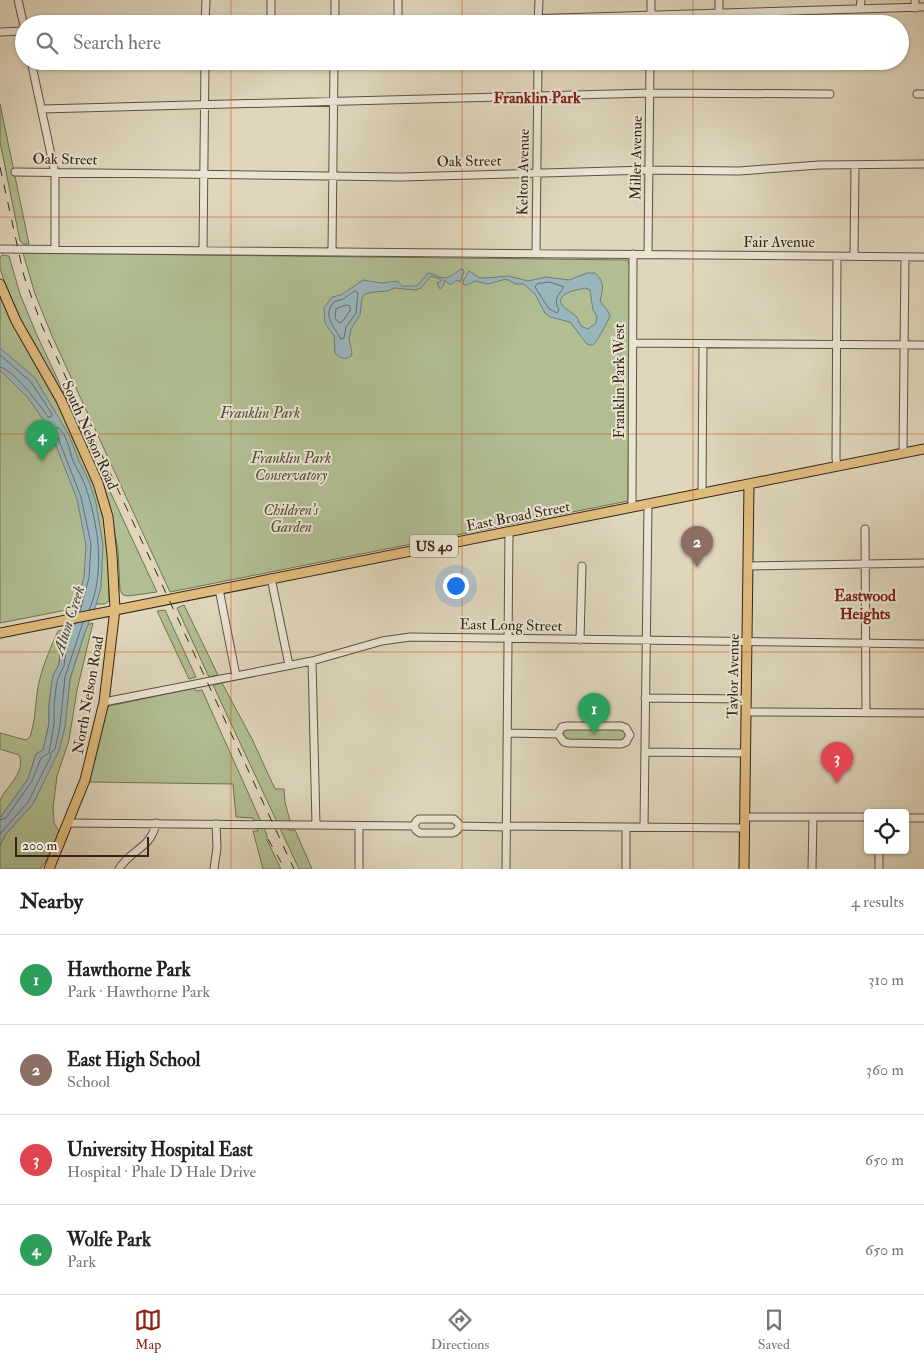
<!DOCTYPE html>
<meta charset="utf-8">
<style>
:root{--surface:#fff;--page:#f2f2f2;--text:#222;--muted:#767676;--line:#e0e0e0;--accent:#8f2418}
body{margin:0;font-family:"IM FELL Double Pica",serif;background:var(--page);color:var(--text)}
.controls{position:absolute;right:15px;bottom:15px;display:grid;overflow:hidden;border-radius:5px;box-shadow:0 1px 4px #0004}
.controls button{width:45px;height:45px;display:grid;place-items:center;padding:0;border:0;border-bottom:1px solid var(--line);background:var(--surface);color:var(--text);font:25px sans-serif}
.scale{position:absolute;left:15px;bottom:12px;width:134px;box-sizing:border-box;padding-left:5px;border:2px solid #332616;border-top:0;font-size:14px;line-height:18px;white-space:nowrap;color:#332616;-webkit-text-stroke:4px #eae4d3;paint-order:stroke}
.you{position:absolute;left:455px;top:585px;width:18px;height:18px;margin:-12px;border:4px solid #fff;border-radius:50%;background:#1a73e8;box-shadow:0 0 0 8px #1a73e833}
.badge{display:grid;place-items:center;width:32px;height:32px;border-radius:50%;background:var(--accent);color:#fff;font-size:16px;font-weight:700}
.pin{position:absolute;translate:-50% -41px;filter:drop-shadow(0 1px 2px #0008)}
.pin::after{content:'';position:absolute;top:26px;width:18px;height:15px;background:inherit;clip-path:polygon(0 0,100% 0,50% 100%)}
.list{margin:0;padding:0;list-style:none}
h2{display:flex;justify-content:space-between;align-items:center;height:65px;margin:0;padding:0 20px;font-size:21px}
h2 small{font-size:16px;font-weight:400;color:var(--muted)}
.list li{display:grid;grid-template-columns:32px 1fr auto;gap:15px;align-items:center;box-sizing:border-box;height:90px;padding:0 20px;border-top:1px solid var(--line)}
.list b{display:block;font-size:19px;white-space:nowrap}
.list p{margin:0;font-size:16px;white-space:nowrap;color:var(--muted)}
.list em{font-size:16px;font-style:normal;color:var(--muted)}
.icon{flex:none;width:28px;height:28px;fill:none;stroke:currentColor;stroke-width:2;stroke-linecap:round;stroke-linejoin:round}
.map{position:relative;flex:none;width:924px;height:869px;overflow:hidden}
.search{position:absolute;background:var(--surface);box-shadow:0 1px 4px #0004;left:15px;right:15px;top:15px;height:55px;display:flex;align-items:center;gap:12px;box-sizing:border-box;padding:0 18px;border-radius:28px;color:var(--muted);font-size:19px}
.sheet{height:425px;background:var(--surface)}
nav{display:flex;justify-content:space-around;align-items:center;box-sizing:border-box;height:70px;border-top:1px solid var(--line);background:var(--surface);font-size:14px;color:var(--muted)}
nav a{display:grid;justify-items:center;gap:2px}
nav .on{color:var(--accent)}
.map>svg:first-child{display:block}
</style>
<div class="map">
<svg width="924" height="869" viewBox="0 0 924 869">
<rect width="100%" height="100%" fill="#dfd6bc"/>
<filter id="stains"><feTurbulence type="fractalNoise" baseFrequency=".004" numOctaves="4"/><feColorMatrix values="0 0 0 0 .2 0 0 0 0 .09 0 0 0 0 .02 0 0 0 .5 -.17"/></filter>
<radialGradient id="worn" r=".72"><stop offset=".6" stop-color="#630" stop-opacity="0"/><stop offset="1" stop-color="#630" stop-opacity=".3"/></radialGradient>
<path fill="#b0be92" stroke="#727254" d="M0,104L29,244H24L20,241L0,142Z
M23,253L628,260L630,266L628,501L170,592L52,336L35,294Z
M2,255L9,256L20,294L36,333L157,592L128,596L123,595L120,590L118,550L109,504L13,308L0,268V257Z
M0,296C32,369 84,434 103,513C109,542 108,572 109,601L105,604H97L0,623Z
M184,605L218,675L209,677L177,608Z
M165,610L196,677L189,679L157,611Z
M93,623L77,690L69,740L57,776L53,808L54,823L59,831L46,861L40,869H0V846L5,835L33,804L45,778L68,698L70,679L87,625Z
M67,629L62,640L59,664L53,676L49,705V724L43,750L36,754L28,779L0,818C0,813 0,806 0,801C4,788 27,773 19,755L0,749V733L26,740L30,737C36,718 35,705 38,687C42,667 50,649 58,631Z
M222,683L252,739L275,789H284L285,802L290,821L286,822L289,830H295L312,869H299L213,685Z
M194,688L196,691L202,690L267,835V840L281,869H263L253,831H258L253,818L236,817L233,784L89,782L107,709L109,706Z
M566,729H621L626,733V738L621,741L565,740L562,735L564,730Z"/>
<path fill="#9ab6bd" stroke="#717c7a" fill-rule="evenodd" d="M463,269L464,272L460,282L457,280L450,285L445,280L443,286L440,289L437,283L441,281L440,279L431,276L421,288L415,290L394,288L388,291L374,292L365,294L362,298L360,315L351,329L349,339L352,353L351,356C345,360 340,359 335,353L334,336L325,323L324,308L332,297L341,295L363,280L382,283L398,281L402,286H417L428,273C433,273 438,278 444,278C452,278 455,271 463,269Z
M469,271L480,278H486L509,276L528,281L546,277L569,280L587,273H595C605,282 603,289 600,301C603,305 608,310 610,315C611,317 596,342 595,343C592,346 590,345 587,344L570,322L550,317L545,313L535,294L524,284H516L506,279L488,284L475,281L467,285H464L463,281ZM585,288L590,290L593,310L597,317L596,323L588,329L581,326L577,317L564,307L560,302C562,291 575,291 585,288Z
M0,348L35,378L69,435L79,461L89,481L96,503L103,545L101,587L96,605L84,635L70,679L65,727L59,751L33,804L5,835L0,846V818L28,779L36,754L43,750L49,724V705L51,687L53,676L59,664L62,640L76,609L84,577L86,545L77,499L49,428L28,398L0,370Z"/>
<g fill="none" stroke-linecap="round" stroke-linejoin="round">
<path stroke="#666e6a" stroke-width="1" d="M550,282L564,287C558,296 553,299 559,310L557,313L549,309L535,287L537,284Z
M355,291L358,293L356,313L346,327L344,338L341,339C334,327 322,315 334,302L343,299Z
M347,305L350,306V311L342,322L339,323L335,318L336,309Z
M0,355L31,382L52,414L51,417H48C40,405 13,369 0,367
M80,611L89,578L91,544L81,497L55,430L57,427C67,433 69,450 73,461C77,469 82,477 85,485C98,523 106,572 89,610
M0,820L6,818L32,781L41,758L49,753L54,724V705L56,688L58,678L64,666L67,641L75,624
M0,834L28,802L51,756L50,754L55,749L60,726L65,677L83,622"/>
<defs>
<path id="minor" d="M18,0L24,26
M915,8V0
M860,9L861,0
M719,14V0
M398,23V0
M205,24L206,0
M271,24V0
M335,24V0
M359,24L924,7
M538,24L539,0
M651,24V0
M0,32L24,31
M31,61L55,173V249
M917,94H924
M42,109L650,93L830,94
M15,172L401,177L649,170L739,171L819,165L924,164
M0,249L924,257
M203,250L205,61
M332,252L334,61
M536,253L538,61
M648,255L650,61
M854,256L855,165
M633,343L924,345
M903,453L905,257
M837,466L836,458L837,256
M702,493L703,344
M632,507L633,254
M865,529L866,713
M748,566L924,563
M271,578L289,665
M219,589L236,676
M580,640L582,566
M312,661L316,825
M645,698L746,699
M104,702L312,661L382,641L410,637L924,644
M746,712L924,713
M508,733L558,734
M558,734L564,742L569,743L621,744L626,742L630,735
M558,734L562,727L567,726H621L626,728L630,735
M645,752L746,753
M745,817H868
M905,818H924
M419,819H454L459,824C459,829 457,832 452,833H420C413,830 413,823 419,819Z
M67,823L414,826
M459,826L507,827
M507,826L745,828
M644,827L648,504
M119,869C131,849 151,849 156,823
M214,869L217,848L216,824
M359,869V826
M506,869L509,532
M626,869V827
M812,869L813,817
M879,869V850"/>
<path id="major" d="M0,284L16,321L61,400L98,483L108,517L112,555L115,609L104,702L85,780L49,869
M0,633L924,449
M744,869L749,484"/>
</defs>
<use href="#minor" stroke="#5e5240" stroke-width="9"/>
<use href="#major" stroke="#332616" stroke-width="11"/>
<use href="#minor" stroke="#eae4d3" stroke-width="7"/>
<use href="#major" stroke="#e0bb7e" stroke-width="9"/>
<path stroke="#332616" stroke-width="1" stroke-dasharray="9 9" stroke-linecap="butt" d="M0,167L24,276L42,326L294,869
M268,839L285,869"/>
</g>
<path fill="none" stroke="#cd510e" stroke-width="1" stroke-opacity="0.55" d="M231,0V24M462,0V24M693,0V24M231,61V869M462,61V869M693,61V869M0,217H924M0,434H924M0,652H924"/>
<g text-anchor="middle" stroke-width="4" stroke-linejoin="round" paint-order="stroke">
<rect fill="#eae4d3" stroke="#6a5f4f" stroke-width="1" x="410" y="534.5" width="48" height="23" rx="4"/>
<g font-size="14" font-weight="bold" fill="#332616">
<text x="434" y="551">US 40</text>
</g>
<g font-size="15" fill="#332616" stroke="#eae4d3">
<text transform="translate(636 158) rotate(-89)" y="5">Miller Avenue</text>
<text transform="translate(65 159) rotate(1)" y="5">Oak Street</text>
<text transform="translate(469 161) rotate(-1)" y="5">Oak Street</text>
<text transform="translate(523 172) rotate(-89)" y="5">Kelton Avenue</text>
<text x="779" y="247">Fair Avenue</text>
<text transform="translate(619 381) rotate(-90)" y="5">Franklin Park West</text>
<text transform="translate(90 435) rotate(66)" y="5">South Nelson Road</text>
<text transform="translate(518 516) rotate(-11)" y="5">East Broad Street</text>
<text transform="translate(511 625) rotate(1)" y="5">East Long Street</text>
<text transform="translate(733 676) rotate(-89)" y="5">Taylor Avenue</text>
<text transform="translate(88 695) rotate(-80)" y="5">North Nelson Road</text>
</g>
<g font-size="15" font-style="italic" fill="#524c35" stroke="#eae4d3">
<text x="260" y="418">Franklin Park</text>
<text x="291" y="463">Franklin Park<tspan x="291" dy="17">Conservatory</tspan></text>
<text x="291" y="515">Children's<tspan x="291" dy="17">Garden</tspan></text>
</g>
<g font-size="16" font-weight="bold" fill="#7a1f14" stroke="#eae4d3">
<text x="537" y="103">Franklin Park</text>
<text x="865" y="601">Eastwood<tspan x="865" dy="18">Heights</tspan></text>
</g>
<g font-size="16" font-style="italic" fill="#4d4a40" stroke="#eae4d3">
<text transform="translate(68 620) rotate(-72)" y="6">Alum Creek</text>
</g>
</g>
<rect width="100%" height="100%" filter="url(#stains)"/>
<rect width="100%" height="100%" fill="url(#worn)"/>
</svg>
<div class="controls">
<button><svg class="icon" aria-label="locate" viewBox="0 0 24 24"><circle cx="12" cy="12" r="6"/><path d="M12 2v4M12 18v4M2 12h4M18 12h4"/></svg></button>
</div>
<div class="scale">200 m</div>
<div class="you"></div>
<div class="pin badge" style="left:594px;top:734px;background:#2e9e5b">1</div>
<div class="pin badge" style="left:697px;top:567px;background:#8d6e63">2</div>
<div class="pin badge" style="left:837px;top:783px;background:#e0444e">3</div>
<div class="pin badge" style="left:42px;top:461px;background:#2e9e5b">4</div>
<div class="search"><svg class="icon" aria-label="search" viewBox="0 0 24 24"><circle cx="10" cy="10" r="6"/><path d="M15 15l6 6"/></svg>Search here</div>
</div>
<section class="sheet">
<h2>Nearby<small>4 results</small></h2>
<ul class="list">
<li><span class="badge" style="background:#2e9e5b">1</span><div><b>Hawthorne Park</b><p>Park · Hawthorne Park</p></div><em>310 m</em></li>
<li><span class="badge" style="background:#8d6e63">2</span><div><b>East High School</b><p>School</p></div><em>360 m</em></li>
<li><span class="badge" style="background:#e0444e">3</span><div><b>University Hospital East</b><p>Hospital · Phale D Hale Drive</p></div><em>650 m</em></li>
<li><span class="badge" style="background:#2e9e5b">4</span><div><b>Wolfe Park</b><p>Park</p></div><em>650 m</em></li>
</ul>
</section>
<nav>
<a class="on"><svg class="icon" aria-label="map" viewBox="0 0 24 24"><path d="M3 6l6-2 6 2 6-2v14l-6 2-6-2-6 2zM9 4v14M15 6v14"/></svg>Map</a>
<a><svg class="icon" aria-label="directions" viewBox="0 0 24 24"><path d="M12 3l9 9-9 9-9-9zM9 14v-3h6M13 9l2 2-2 2"/></svg>Directions</a>
<a><svg class="icon" aria-label="saved" viewBox="0 0 24 24"><path d="M7 4h10v16l-5-4-5 4z"/></svg>Saved</a>
</nav>
